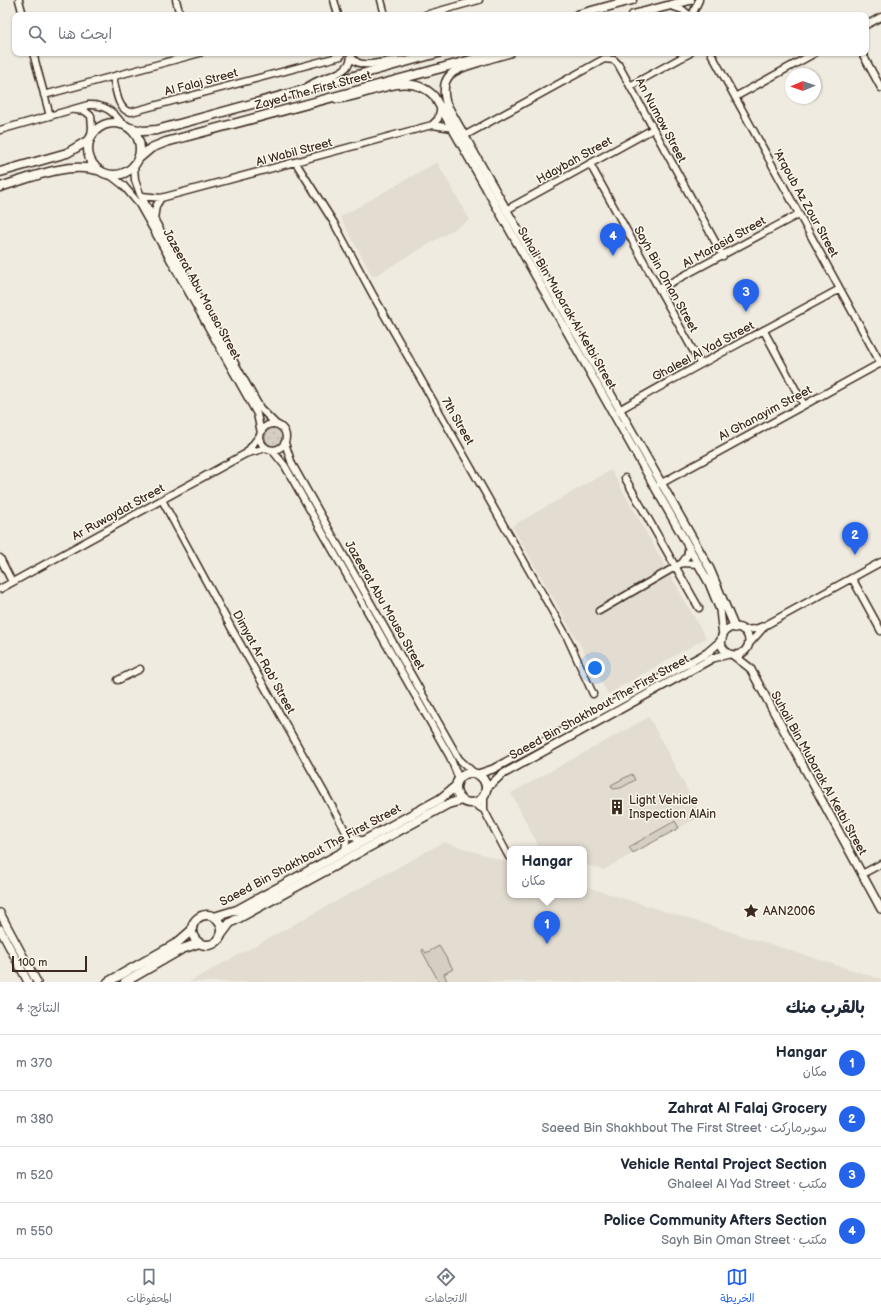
<!DOCTYPE html>
<html lang="ar">
<meta charset="utf-8">
<style>
:root{--surface:#fff;--page:#f6f6f7;--text:#1f2937;--muted:#747a83;--line:#e0e1e3;--accent:#2563eb}
body{margin:0;font-family:"Balsamiq Sans","Playpen Sans Arabic",sans-serif;background:var(--page);color:var(--text);direction:rtl}
.compass{position:absolute;left:785px;top:68px;width:36px;height:36px;border-radius:50%;background:var(--surface);box-shadow:0 1px 3px #0004;rotate:268deg}
.scale{position:absolute;left:12px;bottom:10px;width:75px;box-sizing:border-box;padding-left:4px;border:2px solid #3b2a1e;border-top:0;font-size:11px;line-height:14px;white-space:nowrap;color:#3b2a1e;-webkit-text-stroke:3px #fbf7ec;paint-order:stroke}
.you{position:absolute;left:595px;top:668px;width:14px;height:14px;margin:-10px;border:3px solid #fff;border-radius:50%;background:#1a73e8;box-shadow:0 0 0 6px #1a73e833}
.badge{display:grid;place-items:center;width:26px;height:26px;border-radius:50%;background:var(--accent);color:#fff;font-size:13px;font-weight:700}
.pin{position:absolute;translate:-50% -33px;filter:drop-shadow(0 1px 2px #0008)}
.pin::after{content:'';position:absolute;top:21px;width:14px;height:12px;background:inherit;clip-path:polygon(0 0,100% 0,50% 100%)}
.popup{position:absolute;left:507px;top:846px;width:80px;height:52px;box-sizing:border-box;display:grid;place-content:center;border-radius:8px;background:var(--surface);filter:drop-shadow(0 1px 3px #0005);font-size:13px;white-space:nowrap;color:var(--muted)}
.popup b{font-size:15px;color:var(--text)}
.popup::after{content:'';position:absolute;left:50%;top:100%;margin-left:-8px;border:8px solid transparent;border-top-color:var(--surface)}
.list{margin:0;padding:0;list-style:none}
h2{display:flex;justify-content:space-between;align-items:center;height:52px;margin:0;padding:0 16px;font-size:17px}
h2 small{font-size:13px;font-weight:400;color:var(--muted)}
.list li{display:grid;grid-template-columns:26px 1fr auto;gap:12px;align-items:center;box-sizing:border-box;height:56px;padding:0 16px;border-top:1px solid var(--line)}
.list b{display:block;font-size:15px;white-space:nowrap}
.list p{margin:0;font-size:13px;white-space:nowrap;color:var(--muted)}
.list em{font-size:13px;font-style:normal;color:var(--muted)}
.icon{flex:none;width:22px;height:22px;fill:none;stroke:currentColor;stroke-width:2;stroke-linecap:round;stroke-linejoin:round}
.map{position:relative;flex:none;width:881px;height:982px;overflow:hidden;direction:ltr}
.search{position:absolute;background:var(--surface);box-shadow:0 1px 3px #0004;left:12px;right:12px;top:12px;height:44px;display:flex;align-items:center;gap:10px;box-sizing:border-box;padding:0 14px;border-radius:8px;color:var(--muted);font-size:15px}
.sheet{height:276px;background:var(--surface)}
nav{display:flex;justify-content:space-around;align-items:center;box-sizing:border-box;height:56px;border-top:1px solid var(--line);background:var(--surface);font-size:11px;color:var(--muted)}
nav a{display:grid;justify-items:center;gap:2px}
nav .on{color:var(--accent)}
.map>svg:first-child{display:block}
</style>
<div class="map">
<svg width="881" height="982" viewBox="0 0 881 982">
<defs>
<pattern id="grass-dots" width="8" height="8" patternUnits="userSpaceOnUse"><rect width="8" height="8" fill="#d5cec3"/><path d="M2 2h.1M6 6h.1" fill="none" stroke="#b8b1a7" stroke-width="1.8" stroke-linecap="round"/></pattern>
</defs>
<rect width="100%" height="100%" fill="#f0ebe0"/>
<filter id="ink" filterUnits="userSpaceOnUse"><feTurbulence type="fractalNoise" baseFrequency=".025" numOctaves="2"/><feDisplacementMap in="SourceGraphic" scale="8" xChannelSelector="R" yChannelSelector="G"/><feConvolveMatrix kernelMatrix="1 2 1 2 8 2 1 2 1" color-interpolation-filters="sRGB"/></filter>
<g filter="url(#ink)">
<path fill="#e2dcd1" d="M437,162L470,220L373,277L340,217Z
M611,470L706,638L608,694L512,526Z
M649,717L701,816L603,870L584,864V849H540L511,793Z
M444,842L510,863V895H584V886L881,979V982H189Z"/>
<path fill="url(#grass-dots)" stroke="#887c70" d="M265 437a9 9 0 1 1 18 0a9 9 0 1 1-18 0Z"/>
<path fill="#d5cec3" stroke="#887c70" d="M632,774L635,780L621,788L613,789L611,785Z
M675,821L679,828L633,853L629,847Z
M439,946L453,969L444,974L447,981L439,982L422,951L423,949L426,953Z"/>
<g fill="none" stroke-linecap="round" stroke-linejoin="round">
<defs>
<path id="minor" d="M19,0L23,15
M176,0L180,15
M334,0L338,15
M381,0L385,15
M671,6L683,10L689,15
M425,15L479,0
M692,15L699,0
M866,25L881,17
M33,53L50,116
M350,53C357,76 389,56 407,61
M711,53L881,364
M862,53L881,88
M113,77C116,88 117,111 131,112L341,56
M630,86L690,53
M305,89C319,74 350,78 351,56
M44,95L200,53
M735,97L815,53
M75,110L85,111L91,116L92,127L91,136
M432,125L438,119L441,107
M0,130L88,105C105,104 114,112 123,125
M464,136L604,59L614,60L618,64L630,86L723,256
M296,163L334,223L373,295L567,637L593,694
M590,164L700,363
M134,165L135,180L140,194L260,408L276,424
M110,175L123,185L139,204L257,414L261,433
M142,196L161,198L432,125L453,128
M506,210L653,129
M154,219L156,206L161,198
M659,289L799,214
M764,331L804,405
M619,410C692,368 766,329 840,289
M260 437a13 13 0 1 1 26 0a13 13 0 1 1-26 0Z
M285,443L292,464L459,759L474,773
M272,450L285,466L450,757L459,779
M247,452L260,435
M625,478L699,608
M660,484L881,363
M162,500L233,631L338,817L347,834L345,850
M0,558L12,582
M682,563L698,564
M852,578L881,631
M0,589L245,454L266,448
M599,611L682,563L687,556L689,547
M743,630L755,629L766,625L881,562
M749,644L764,627
M118,680L140,669
M484,795V810L509,857
M471,802L484,810
M347,834L362,841
M862,874L881,864"/>
<path id="tertiary" d="M510,53C499,56 488,59 477,63C453,70 439,75 446,103L710,569L735,628
M337,99C368,97 408,68 434,96L709,583L720,610L723,636
M721 641a14 14 0 1 1 28 0a14 14 0 1 1-28 0Z
M733,655L750,668L881,909
M478,774L493,769L707,653L722,640
M486,789L501,775L713,658L729,654
M0,913L37,982
M0,929L28,982"/>
<path id="secondary" d="M577,15L632,0
M633,15L690,0
M88 149a26 26 0 1 1 52 0a26 26 0 1 1-52 0Z
M130,128L143,131L157,130L438,53
M138,159L151,148L166,142L497,53
M0,172L67,153L89,140
M0,187C30,178 66,162 97,170
M456 788a15 15 0 1 1 30 0a15 15 0 1 1-30 0Z
M192 930a15 15 0 1 1 30 0a15 15 0 1 1-30 0Z
M214,917L237,910L440,799L456,786
M221,935L230,923L239,918L448,804L462,800
M108,982L177,943L192,930
M125,982L182,949L199,943"/>
</defs>
<use href="#minor" stroke="#3b2a1e" stroke-width="9"/>
<use href="#tertiary" stroke="#3b2a1e" stroke-width="10"/>
<use href="#secondary" stroke="#3b2a1e" stroke-width="11"/>
<use href="#minor" stroke="#fbf7ec" stroke-width="6"/>
<use href="#tertiary" stroke="#fbf7ec" stroke-width="7"/>
<use href="#secondary" stroke="#fbf7ec" stroke-width="8"/>
</g>
</g>
<defs>
<symbol id="building-bare" viewBox="-9 -9 18 18"><path d="M-4-6H4V6H1V3H-1V6H-4ZM-2.5-4.3h1.7v1.8h-1.7ZM.8-4.3h1.7v1.8H.8ZM-2.5-1h1.7V.8h-1.7ZM.8-1h1.7V.8H.8Z" fill="#3b2a1e" stroke="#fbf7ec" stroke-width="2.5" paint-order="stroke"/></symbol>
<symbol id="sight-bare" viewBox="-9 -9 18 18"><path d="M0-6L1.8-2.2L6-1.7L2.9 1.2L3.7 5.4L0 3.3L-3.7 5.4L-2.9 1.2L-6-1.7L-1.8-2.2Z" fill="#3b2a1e" stroke="#fbf7ec" stroke-width="2.5" paint-order="stroke"/></symbol>
</defs>
<g fill-rule="evenodd">
<use href="#building-bare" x="606" y="796" width="22" height="22"/>
<use href="#sight-bare" x="740" y="900" width="22" height="22"/>
</g>
<g text-anchor="middle" stroke-width="3" stroke-linejoin="round" paint-order="stroke">
<g font-size="12" fill="#3b2a1e" stroke="#fbf7ec">
<text transform="translate(201 82) rotate(-15)" y="4">Al Falaj Street</text>
<text transform="translate(313 90) rotate(-15)" y="4">Zayed The First Street</text>
<text transform="translate(661 120) rotate(62)" y="4">An Numow Street</text>
<text transform="translate(294 152) rotate(-15)" y="4">Al Wabil Street</text>
<text transform="translate(574 160) rotate(-29)" y="4">Hdaybah Street</text>
<text transform="translate(806 203) rotate(61)" y="4">'Arqoub Az Zour Street</text>
<text transform="translate(724 242) rotate(-29)" y="4">Al Marasid Street</text>
<text transform="translate(666 279) rotate(61)" y="4">Sayh Bin Oman Street</text>
<text transform="translate(202 294) rotate(61)" y="4">Jazeerat Abu Mousa Street</text>
<text transform="translate(567 308) rotate(60)" y="4">Suhail Bin Mubarak Al Ketbi Street</text>
<text transform="translate(703 351) rotate(-28)" y="4">Ghaleel Al Yad Street</text>
<text transform="translate(765 413) rotate(-28)" y="4">Al Ghanayim Street</text>
<text transform="translate(458 421) rotate(60)" y="4">7th Street</text>
<text transform="translate(118 512) rotate(-29)" y="4">Ar Ruwaydat Street</text>
<text transform="translate(385 605) rotate(60)" y="4">Jazeerat Abu Mousa Street</text>
<text transform="translate(264 662) rotate(61)" y="4">Dimyat Ar Rab' Street</text>
<text transform="translate(599 707) rotate(-29)" y="4">Saeed Bin Shakhbout The First Street</text>
<text transform="translate(819 773) rotate(61)" y="4">Suhail Bin Mubarak Al Ketbi Street</text>
<text transform="translate(310 855) rotate(-28)" y="4">Saeed Bin Shakhbout The First Street</text>
</g>
<g font-size="12" fill="#3b2a1e" stroke="#fbf7ec" text-anchor="start">
<text x="629" y="804">Light Vehicle<tspan x="629" dy="14">Inspection AlAin</tspan></text>
<text x="763" y="915">AAN2006</text>
</g>
</g>
</svg>
<svg class="compass" viewBox="-18 -18 36 36"><path d="M0-13l5 13h-10z" fill="#e53935"/><path d="M0 13l5-13h-10z" fill="#747a83"/></svg>
<div class="scale">100 m</div>
<div class="you"></div>
<div class="pin badge" style="left:547px;top:944px">1</div>
<div class="popup"><b>Hangar</b>مكان</div>
<div class="pin badge" style="left:855px;top:555px">2</div>
<div class="pin badge" style="left:746px;top:312px">3</div>
<div class="pin badge" style="left:613px;top:256px">4</div>
<div class="search"><svg class="icon" aria-label="search" viewBox="0 0 24 24"><circle cx="10" cy="10" r="6"/><path d="M15 15l6 6"/></svg>ابحث هنا</div>
</div>
<section class="sheet">
<h2>بالقرب منك<small>النتائج: 4</small></h2>
<ul class="list">
<li><span class="badge">1</span><div><b>Hangar</b><p>مكان</p></div><em>370 m</em></li>
<li><span class="badge">2</span><div><b>Zahrat Al Falaj Grocery</b><p>سوبرماركت · Saeed Bin Shakhbout The First Street</p></div><em>380 m</em></li>
<li><span class="badge">3</span><div><b>Vehicle Rental Project Section</b><p>مكتب · Ghaleel Al Yad Street</p></div><em>520 m</em></li>
<li><span class="badge">4</span><div><b>Police Community Afters Section</b><p>مكتب · Sayh Bin Oman Street</p></div><em>550 m</em></li>
</ul>
</section>
<nav>
<a class="on"><svg class="icon" aria-label="map" viewBox="0 0 24 24"><path d="M3 6l6-2 6 2 6-2v14l-6 2-6-2-6 2zM9 4v14M15 6v14"/></svg>الخريطة</a>
<a><svg class="icon" aria-label="directions" viewBox="0 0 24 24"><path d="M12 3l9 9-9 9-9-9zM9 14v-3h6M13 9l2 2-2 2"/></svg>الاتجاهات</a>
<a><svg class="icon" aria-label="saved" viewBox="0 0 24 24"><path d="M7 4h10v16l-5-4-5 4z"/></svg>المحفوظات</a>
</nav>
